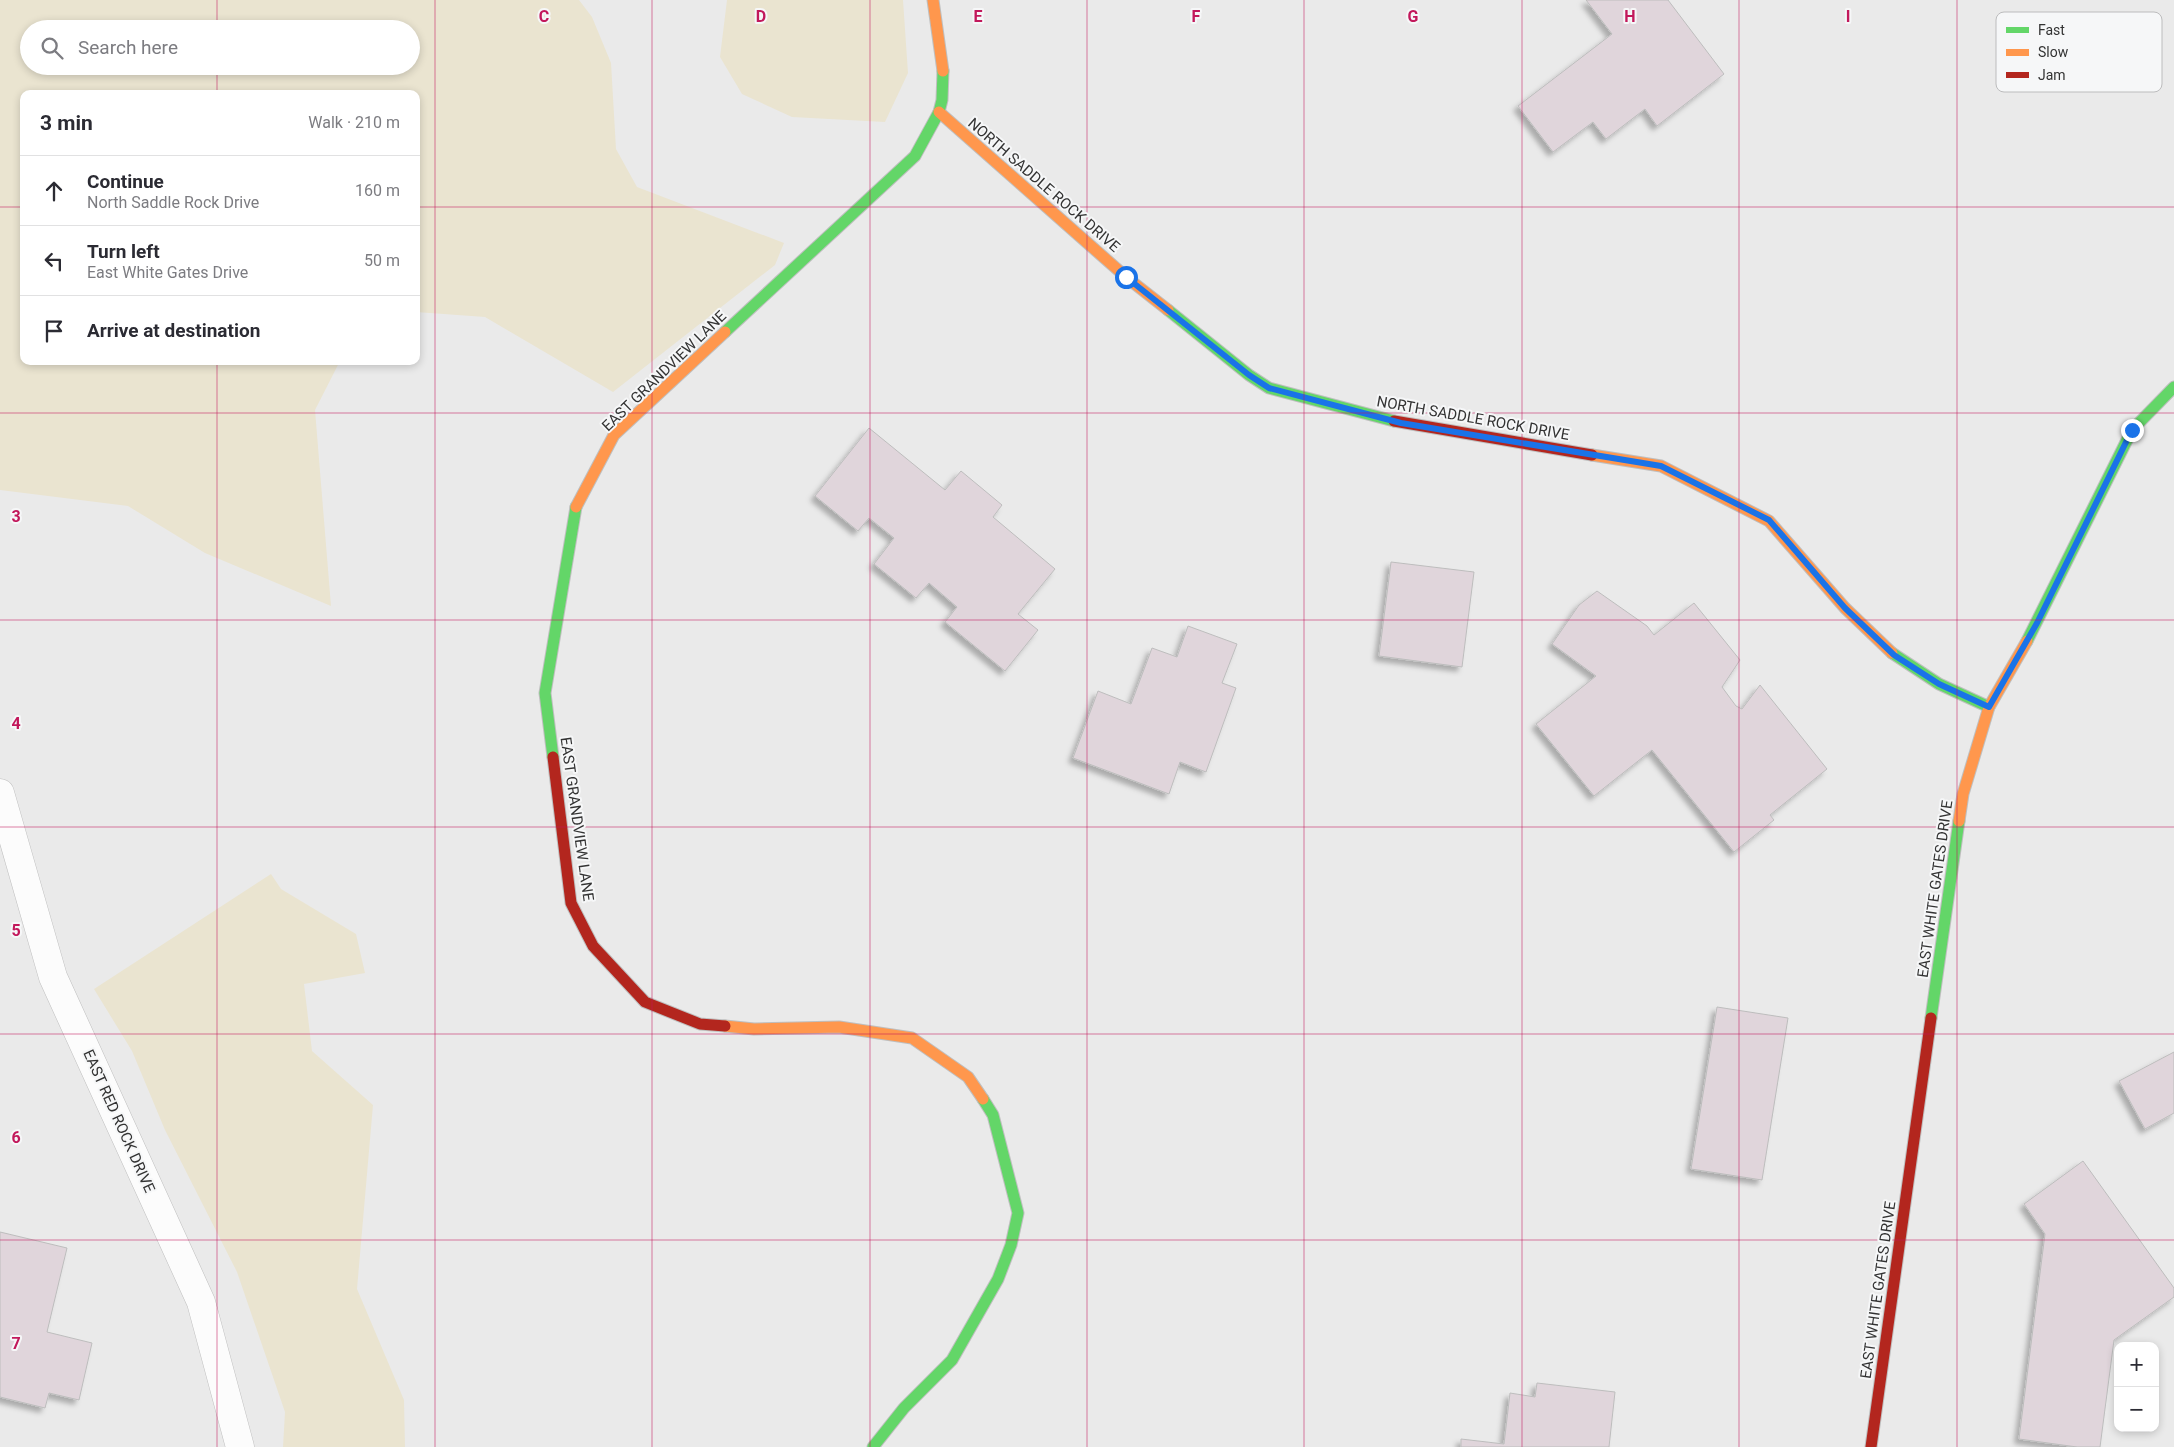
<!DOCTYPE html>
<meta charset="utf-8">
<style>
:root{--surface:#fff;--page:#f7f7f7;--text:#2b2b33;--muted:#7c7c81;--line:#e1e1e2}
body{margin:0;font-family:Roboto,sans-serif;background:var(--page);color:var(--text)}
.controls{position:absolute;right:15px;bottom:15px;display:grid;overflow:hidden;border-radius:10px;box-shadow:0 2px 8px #0003}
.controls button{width:45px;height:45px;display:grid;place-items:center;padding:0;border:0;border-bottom:1px solid var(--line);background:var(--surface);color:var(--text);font:25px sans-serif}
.stop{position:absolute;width:15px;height:15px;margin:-11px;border:4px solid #1a73e8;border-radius:50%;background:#fff}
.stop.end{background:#1a73e8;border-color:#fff;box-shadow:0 1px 5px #0008}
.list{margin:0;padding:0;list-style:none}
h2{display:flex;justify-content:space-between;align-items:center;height:65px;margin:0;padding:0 20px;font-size:21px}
h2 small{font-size:16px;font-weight:400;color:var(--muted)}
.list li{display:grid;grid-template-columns:32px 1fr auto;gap:15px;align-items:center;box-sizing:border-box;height:70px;padding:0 20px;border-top:1px solid var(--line)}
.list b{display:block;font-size:19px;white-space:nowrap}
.list p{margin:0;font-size:16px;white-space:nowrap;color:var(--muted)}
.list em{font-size:16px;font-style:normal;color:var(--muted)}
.icon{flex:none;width:28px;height:28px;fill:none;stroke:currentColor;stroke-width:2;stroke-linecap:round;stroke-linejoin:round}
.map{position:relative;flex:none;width:2174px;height:1447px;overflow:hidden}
.search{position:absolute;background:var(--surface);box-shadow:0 2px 8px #0003;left:20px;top:20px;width:400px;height:55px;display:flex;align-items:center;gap:12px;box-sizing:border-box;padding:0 18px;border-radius:28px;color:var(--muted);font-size:19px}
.panel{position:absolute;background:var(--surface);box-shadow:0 2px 8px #0003;left:20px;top:90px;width:400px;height:275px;border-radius:10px}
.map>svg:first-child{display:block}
</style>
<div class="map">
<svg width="2174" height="1447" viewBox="0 0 2174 1447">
<defs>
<filter id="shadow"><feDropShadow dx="-4.5" dy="4.5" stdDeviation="2.5" flood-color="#0004"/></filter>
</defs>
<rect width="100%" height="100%" fill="#eaeaea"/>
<path fill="#eae4d0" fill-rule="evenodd" d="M0,0H579L592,17L611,63L616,149L637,187L784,243L775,265L613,392L485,317L416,312V94H24V361H340L315,410L331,606L205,553L128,506L0,490ZM29,29H411V66H29Z
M727,0H903L908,73L885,122L792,117L742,94L720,57Z
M271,874L281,889L356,934L365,973L304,984L312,1051L373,1105L357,1289L404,1400L405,1447H283L285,1412L237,1272L165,1130L132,1051L94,989Z"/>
<path fill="#e0d5db" stroke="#bdbdbd" filter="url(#shadow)" d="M1586,0H1668L1724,74L1657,126L1645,109L1606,139L1593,122L1553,152L1518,106L1612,34Z
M869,428L945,490L961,471L1002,505L993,517L1055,569L1018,614L1038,630L1005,671L945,622L957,607L929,583L916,598L874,564L894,538L869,518L858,531L815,496Z
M1391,562L1474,572L1462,667L1379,656Z
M1597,591L1647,626L1654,635L1694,603L1740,660L1722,687L1736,706L1742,709L1760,685L1827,769L1770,815L1774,820L1734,852L1652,750L1594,796L1536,724L1596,676L1552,644L1579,605Z
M1188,626L1237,644L1222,683L1236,688L1206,772L1180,762L1169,794L1073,758L1098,691L1131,704L1152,648L1177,657Z
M1717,1007L1788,1018L1762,1180L1691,1169Z
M2174,1052V1113L2145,1129L2119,1081Z
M2083,1161L2174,1288V1297L2114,1340L2100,1447H2077L2019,1439L2045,1234L2024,1204Z
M0,1232L67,1248L47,1332L92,1343L79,1400L49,1393L45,1408L0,1397Z
M1537,1383L1615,1392L1609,1447H1461V1439L1504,1444L1510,1393L1535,1397Z"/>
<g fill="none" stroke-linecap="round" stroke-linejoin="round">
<defs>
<path id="street" d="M0,793L53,977L201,1302L240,1447"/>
<path id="fast" d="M1168,310L1249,375L1269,388L1394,421
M725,332L915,156L939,112L942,100L943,71
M2027,641L2132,430L2174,387
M1892,653L1939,684L1989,707
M553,757L545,693L576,507
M1931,1018L1959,821
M873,1447L904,1408L952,1360L998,1279L1011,1245L1018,1213L993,1115L983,1099"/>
<path id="slow" d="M933,0L943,71
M939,112L1126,277L1168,310
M1592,455L1661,466L1769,521L1845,608L1892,653
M576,507L614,435L725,332
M1959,821L1963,794L1989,707L2027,641
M725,1026L754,1029L839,1027L912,1038L968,1077L983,1099"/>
<path id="jam" d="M1394,421L1592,455
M553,757L571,903L593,946L645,1002L700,1024L725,1026
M1871,1447L1931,1018"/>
</defs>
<use href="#street" stroke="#bfbfbf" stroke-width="29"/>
<use href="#fast" stroke="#bfbfbf" stroke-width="13"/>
<use href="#slow" stroke="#bfbfbf" stroke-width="13"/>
<use href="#jam" stroke="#bfbfbf" stroke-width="13"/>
<use href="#street" stroke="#fcfcfc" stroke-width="28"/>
<use href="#fast" stroke="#63d668" stroke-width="11"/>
<use href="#slow" stroke="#ff974d" stroke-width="11"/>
<use href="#jam" stroke="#b3261e" stroke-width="11"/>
</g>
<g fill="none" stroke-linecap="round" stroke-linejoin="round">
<path stroke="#1a73e8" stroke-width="6" d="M1126,277L1249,375L1269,388L1401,423L1661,466L1769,520L1845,608L1894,655L1939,684L1989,707L2037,623L2132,430"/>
</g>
<path fill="none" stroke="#c2185b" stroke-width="1" stroke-opacity="0.55" d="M217,0V29M435,0V1447M652,0V1447M870,0V1447M1087,0V1447M1304,0V1447M1522,0V1447M1739,0V1447M1957,0V1447M217,66V94M0,207H24M416,207H2174M217,361V1447M0,413H2174M0,620H2174M0,827H2174M0,1034H2174M0,1240H2174"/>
<g text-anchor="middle" stroke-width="4" stroke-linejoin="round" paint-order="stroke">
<g font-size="15" fill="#333" stroke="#f6f7f8">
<text transform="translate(1044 185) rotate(41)" y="5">NORTH SADDLE ROCK DRIVE</text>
<text transform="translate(664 371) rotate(-44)" y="5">EAST GRANDVIEW LANE</text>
<text transform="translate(1473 418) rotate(10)" y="5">NORTH SADDLE ROCK DRIVE</text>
<text transform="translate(577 819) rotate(82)" y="5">EAST GRANDVIEW LANE</text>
<text transform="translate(1935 889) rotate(-82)" y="5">EAST WHITE GATES DRIVE</text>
<text transform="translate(119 1121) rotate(66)" y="5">EAST RED ROCK DRIVE</text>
<text transform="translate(1878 1290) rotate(-82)" y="5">EAST WHITE GATES DRIVE</text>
</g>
</g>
<rect x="1996" y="12" width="166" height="80" rx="8" fill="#f6f7f8" stroke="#bcbcbd" stroke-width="1"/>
<rect x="2006" y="27" width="23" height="6" fill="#63d668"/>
<rect x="2006" y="49" width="23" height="7" fill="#ff974d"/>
<rect x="2006" y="72" width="23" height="6" fill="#b3261e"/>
<g font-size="14" fill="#333">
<text x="2038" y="35">Fast</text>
<text x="2038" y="57">Slow</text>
<text x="2038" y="80">Jam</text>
</g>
<g font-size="16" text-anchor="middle" font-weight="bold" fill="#c2185b" stroke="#f6f7f8" stroke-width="4" stroke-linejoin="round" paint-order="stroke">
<text x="544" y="22">C</text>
<text x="761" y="22">D</text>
<text x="978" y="22">E</text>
<text x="1196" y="22">F</text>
<text x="1413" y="22">G</text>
<text x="1630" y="22">H</text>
<text x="1848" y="22">I</text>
<text x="16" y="522">3</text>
<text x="16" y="729">4</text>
<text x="16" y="936">5</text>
<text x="16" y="1143">6</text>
<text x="16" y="1349">7</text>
</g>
</svg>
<div class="controls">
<button>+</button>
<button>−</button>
</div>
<div class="stop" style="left:1126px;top:277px"></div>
<div class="stop end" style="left:2132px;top:430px"></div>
<div class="search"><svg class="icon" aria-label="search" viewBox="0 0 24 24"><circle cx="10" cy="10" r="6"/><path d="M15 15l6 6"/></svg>Search here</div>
<section class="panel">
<h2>3 min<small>Walk · 210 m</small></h2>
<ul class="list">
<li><svg class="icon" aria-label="ahead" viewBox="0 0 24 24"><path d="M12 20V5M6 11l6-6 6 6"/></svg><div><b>Continue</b><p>North Saddle Rock Drive</p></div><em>160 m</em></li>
<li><svg class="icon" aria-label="left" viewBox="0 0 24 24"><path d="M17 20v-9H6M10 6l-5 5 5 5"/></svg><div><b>Turn left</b><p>East White Gates Drive</p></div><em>50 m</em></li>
<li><svg class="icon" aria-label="arrive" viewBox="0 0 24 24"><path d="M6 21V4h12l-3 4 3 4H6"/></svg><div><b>Arrive at destination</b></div></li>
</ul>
</section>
</div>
